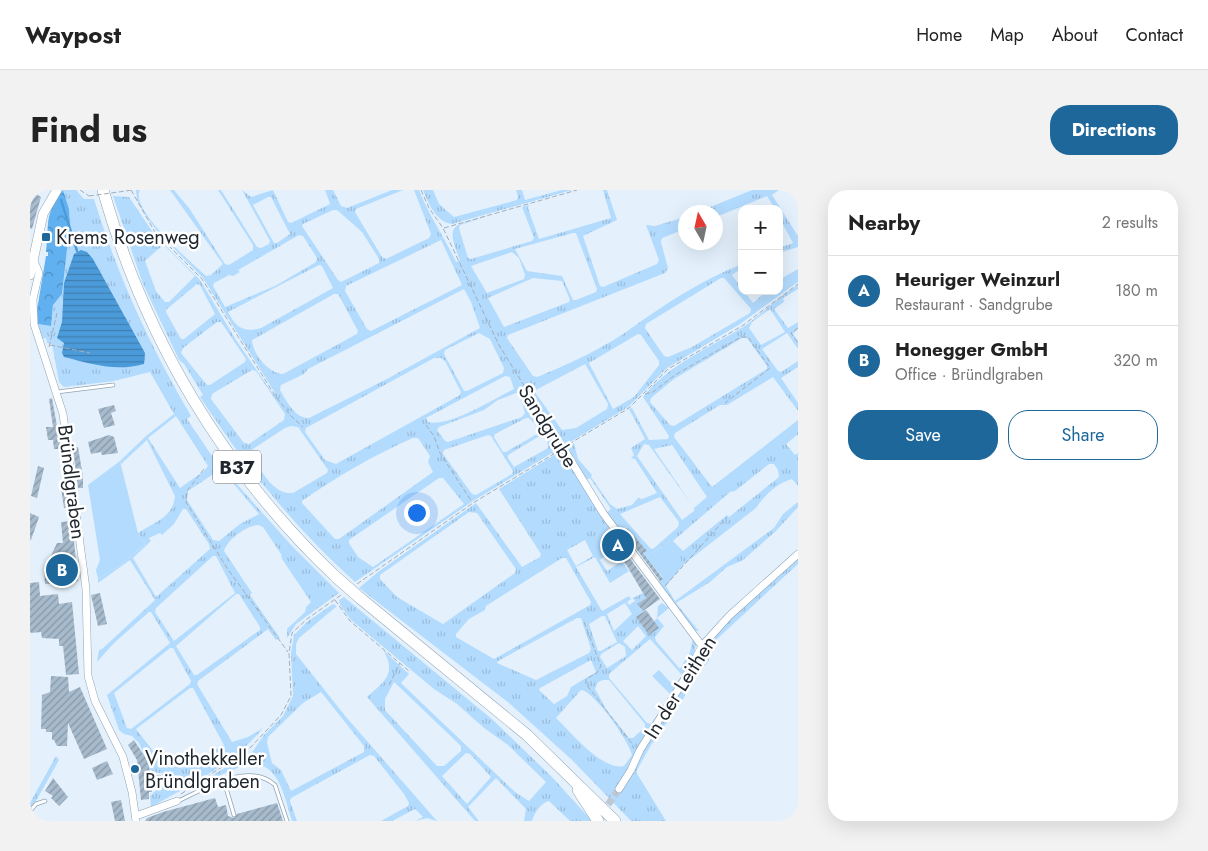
<!DOCTYPE html>
<meta charset="utf-8">
<style>
:root{--surface:#fff;--page:#f2f2f2;--text:#222;--muted:#767676;--line:#e0e0e0;--accent:#1e679b}
body{margin:0;font-family:Jost,sans-serif;background:var(--page);color:var(--text)}
.controls{position:absolute;right:15px;top:15px;display:grid;overflow:hidden;border-radius:10px;box-shadow:0 5px 20px #0002}
.controls button{width:45px;height:45px;display:grid;place-items:center;padding:0;border:0;border-bottom:1px solid var(--line);background:var(--surface);color:var(--text);font:25px sans-serif}
.compass{position:absolute;left:648px;top:15px;width:45px;height:45px;border-radius:50%;background:var(--surface);box-shadow:0 5px 20px #0002;rotate:351deg}
.you{position:absolute;left:386px;top:322px;width:18px;height:18px;margin:-12px;border:4px solid #fff;border-radius:50%;background:#1a73e8;box-shadow:0 0 0 8px #1a73e833}
.badge{display:grid;place-items:center;width:32px;height:32px;border-radius:50%;background:var(--accent);color:#fff;font-size:16px;font-weight:700}
.pin{position:absolute;translate:-50% -50%;border:2px solid #fff;box-shadow:0 1px 5px #0006}
.list{margin:0;padding:0;list-style:none}
h2{display:flex;justify-content:space-between;align-items:center;height:65px;margin:0;padding:0 20px;font-size:21px}
h2 small{font-size:16px;font-weight:400;color:var(--muted)}
.list li{display:grid;grid-template-columns:32px 1fr auto;gap:15px;align-items:center;box-sizing:border-box;height:70px;padding:0 20px;border-top:1px solid var(--line)}
.list b{display:block;font-size:19px;white-space:nowrap}
.list p{margin:0;font-size:16px;white-space:nowrap;color:var(--muted)}
.list em{font-size:16px;font-style:normal;color:var(--muted)}
.actions{display:flex;gap:10px;padding:15px 20px}
.actions a{flex:1;padding:11px 0;border:1px solid var(--accent);border-radius:20px;text-align:center;font-size:18px;color:var(--accent)}
.actions .main{background:var(--accent);color:#fff}
.map{position:relative;flex:none;width:768px;height:631px;overflow:hidden;border-radius:20px}
header{display:flex;align-items:center;gap:30px;box-sizing:border-box;height:70px;padding:0 25px;background:var(--surface);border-bottom:1px solid var(--line)}
header strong{font-size:24px}
nav{display:flex;gap:28px;margin-inline-start:auto;font-size:18px}
.intro{display:flex;align-items:center;justify-content:space-between;box-sizing:border-box;height:120px;padding:0 30px}
h1{margin:0;font-size:35px}
.button{padding:12px 22px;border-radius:20px;background:var(--accent);color:#fff;font-size:18px;font-weight:700}
main{display:flex;gap:30px;padding:0 30px}
aside{flex:1;background:var(--surface);border-radius:20px;box-shadow:0 5px 20px #0002}
.map>svg:first-child{display:block}
</style>
<header>
<strong>Waypost</strong>
<nav><a>Home</a><a>Map</a><a>About</a><a>Contact</a></nav>
</header>
<div class="intro"><h1>Find us</h1><a class="button">Directions</a></div>
<main>
<div class="map">
<svg width="768" height="631" viewBox="0 0 768 631">
<defs>
<pattern id="grass-tufts" width="24" height="20" patternUnits="userSpaceOnUse" patternTransform="scale(1.25)"><rect width="24" height="20" fill="#b3dbfe"/><path d="M3 7l-1-3M5 7V3M7 7l1-3M15 17l-1-3M17 17v-4M19 17l1-3" fill="none" stroke="#9abcda"/></pattern>
<pattern id="forest-crowns" width="20" height="18" patternUnits="userSpaceOnUse" patternTransform="scale(1.25)"><rect width="20" height="18" fill="#61b0f0"/><path d="M2 6a3 3 0 1 1 6 0M12 15a3 3 0 1 1 6 0" fill="none" stroke="#4f8fc3"/></pattern>
<pattern id="water-rules" width="6" height="5" patternUnits="userSpaceOnUse" patternTransform="scale(1.25)"><rect width="6" height="5" fill="#4b9bda"/><path d="M0 2.5h6" fill="none" stroke="#3e7eb1"/></pattern>
<pattern id="building-hatch" width="6" height="6" patternUnits="userSpaceOnUse" patternTransform="scale(1.25)"><rect width="6" height="6" fill="#a7bbcd"/><path d="M-1 1l2-2M0 6l6-6M5 7l2-2" fill="none" stroke="#8798a7"/></pattern>
</defs>
<rect width="100%" height="100%" fill="#e4f1fc"/>
<path fill="url(#grass-tufts)" fill-rule="evenodd" d="M33,0H46L54,9H64C89,89 119,154 161,226L157,229L182,266L193,275L204,291L262,356L309,403L266,434L257,448V439L275,422L276,417L281,412L252,369L251,364L233,337L228,335C216,336 197,350 194,361L222,403L220,405L250,448L246,450L238,439L168,491L167,494L202,552L218,547L233,538C205,573 160,595 121,617L120,606L133,594L132,583L121,582L109,553L102,546L94,544L89,540L77,505L140,453L121,422H119L84,453L67,472L69,460L72,459L125,410L100,370L68,393V389L91,375L115,354L108,343C124,332 143,328 145,306L117,250L91,274L90,271L116,246L144,224L120,182L84,191L34,197L29,192L22,154L17,153L16,148L11,149L8,134L21,136L23,115L32,104L40,33L39,19ZM146,226L178,276L174,281L150,298L118,248ZM188,281H193L229,324L210,334L189,351L183,350L157,310L158,301ZM153,319H156L179,354L180,359L126,407L103,368L121,351L119,348L130,343L132,345L144,334ZM183,366H186L205,403L144,451L125,422L126,418ZM206,404H209L230,437V440L167,485H164L146,456ZM140,458H143L161,491L160,494L101,539L97,538L84,503ZM160,498H163L194,555L152,578L146,571L135,576L106,539Z
M106,0H110C99,19 162,73 176,86L181,85L193,74L140,0H144L159,18L195,74L199,75L223,60V55L188,0H191L227,57L231,58L239,54L240,51L212,0L221,7L243,0L258,32L261,33L300,14L295,0H303L311,16L317,18L362,0H373L326,19L325,22L352,67L356,69L399,48L401,44L384,0H389C398,24 415,48 426,72L430,70C413,30 426,36 461,25L430,35L429,38L438,68L441,69L502,51L504,48L492,17L499,15L498,18L509,49L581,28L573,0H577L587,30L553,46L570,96L573,97L627,74L629,70L616,35L625,36L655,27V39L632,48L631,52L638,78L635,83L478,145L477,148L503,186L507,187C531,178 575,157 596,142C632,116 671,90 712,74V78L702,85L723,113L737,101H749V90L768,79V92L710,134L637,178L598,217L443,311L325,392C267,340 219,281 176,216L170,207L173,205L154,174L149,170L113,94L83,6L99,7L124,44L170,90L206,150L243,204L245,203L173,88L127,41L116,26L107,10ZM238,7H241L260,44L247,53H244L223,15ZM303,20H307L332,42L349,69V73L311,92L308,90L272,36L273,34ZM543,43H546L567,99L566,102L546,110H543L532,86L497,81L485,59ZM269,45L273,46L287,68L286,72L245,96L195,117L183,96L184,93L199,85L203,86L210,82L208,80ZM411,50L432,95L341,141L337,139L315,101L316,96ZM132,56H135L165,86L139,112H135L126,101L115,71ZM482,62L489,68L495,85L494,89L457,103L441,76ZM289,75L292,76L303,98L231,138C213,143 206,137 198,122ZM503,88L532,91L540,110L539,112L474,137L458,108ZM691,88H694L721,119L720,123L662,157L638,167L634,166L615,138L616,134ZM167,94L170,95L185,124L154,149H151L136,122L137,119ZM434,99L441,112L450,138L355,190L279,228C265,229 256,210 250,200L251,195L274,184L278,179ZM304,104H308L328,141L327,144L253,184C238,183 223,164 222,150ZM187,132H191L216,169L215,172L180,195H177L151,163L153,158ZM449,143L460,149L474,178L473,183L437,201H434L414,164L415,160ZM608,144L611,145L629,171V175L604,207L583,219L559,173ZM404,168H411L415,171L431,202L430,205L306,274L295,270L275,242L276,238ZM555,174L578,214L577,219L546,238L532,240L504,201ZM222,180L226,181L255,224L254,230L219,254L214,253L181,209L182,204ZM475,186L480,187L484,199C464,209 418,238 398,232L396,228ZM489,202L495,223L492,227L418,252L415,251L407,240L409,237L454,220L468,210ZM496,228H499L508,237L507,244L476,262H473L464,247L465,244ZM261,236L268,237L298,280L297,283L263,303C242,305 231,279 221,264L223,259L255,238ZM458,245L461,246L483,281L482,284L446,305L442,304L413,264L414,260ZM508,247L517,249L518,258L484,277L478,268V265ZM383,248H388L400,266L398,272L403,282L309,349H305L272,313V311C308,286 344,265 383,248ZM409,288H413L434,314L343,377L328,367L319,353V350Z
M393,0H403L409,14L424,27L487,10L488,7L486,0H492L495,10L532,0H542L422,34C407,33 398,13 393,0Z
M722,0H749L742,5L768,46V57L749,63V58L763,53L749,27V19H745L737,6L686,27V22H668Z
M768,95V99L753,108L754,112L744,119L758,138L768,132V139L763,144L768,151V159L757,143L732,159L748,181L751,182L768,171V177L751,188L768,213V221L743,187L697,215H690L645,243L644,247L682,297L768,230V246L767,245L756,254L765,265L768,263V296L762,289C747,293 734,306 726,318L654,374L636,396L645,411L744,338L753,324L768,312V317L746,341L713,370L697,377L680,392L646,413L669,441L663,440L631,398L640,351L616,367L613,363L616,361L596,337L591,340L576,323L581,319L560,288L556,290L535,259L544,253L548,269L562,285L561,287L580,314L587,319L602,315L608,308L612,309L627,303L605,269L601,268L604,265L601,258L615,249L599,219L602,218L619,250L638,249L639,246L613,207C639,174 678,159 713,137C732,124 748,107 768,95ZM740,119L755,142L731,155L719,138L722,132ZM712,148H717L737,176V179L644,236L640,235L620,212L621,208L644,189ZM614,254L619,255L664,318V321L652,330L607,266ZM642,255L677,307L664,318L624,259ZM739,274H744L748,280L749,287L699,327L697,325L653,361L643,351L700,302L705,301ZM630,307L649,332L648,337L623,359L620,358L590,324Z
M532,260L580,337L571,349L577,364L570,370L577,381L592,371L599,381L580,393L565,367L546,377L572,421L599,406L601,409L597,412L599,415L605,411L603,408L613,403L616,407L608,415L612,420L615,417L616,419L607,427L624,431L627,428L628,416L632,413L639,418L627,428L634,436L625,447L626,451L650,479L660,462L663,448L666,454L663,469L607,559L612,560L672,461L687,442L768,366V374L686,450L678,472L656,497L655,506L621,555L606,582L636,631H601L542,570L479,513L329,398L348,382L446,313L492,377L510,367L511,364L469,299ZM439,322L447,323L486,379L485,383L413,434L367,407L350,389V385ZM555,350L563,366L546,376L537,360ZM532,368H536L561,412L560,415L464,469L426,447V444L439,429L455,420L456,416ZM595,413L602,424L584,441L577,424ZM572,426H575L587,452L571,461H568L559,434ZM547,428H551L561,459L559,463L506,490L467,473L468,471ZM608,436L616,446L602,460L593,451ZM620,449L652,485L644,496L629,480L622,486L641,505L621,534L617,533L579,488V484ZM589,453L595,457L596,466L577,478L570,467L571,464ZM561,470L566,482L541,497L537,506L524,514L509,500L510,498ZM573,490H579L615,534V537L603,548H599L578,522L565,499L568,492ZM551,500C563,500 600,552 602,565L594,576C572,581 541,542 526,528Z
M314,407L463,530L522,587L562,631H540L519,611C511,613 504,623 502,631H494L496,619L466,588L438,617L449,631H445L337,507C355,491 367,483 353,460L379,484L371,493L485,602L499,611L516,592L478,555L454,538L427,514L404,499L321,430L310,415L309,410ZM364,492L431,556V561L414,576H407L355,520V509ZM436,563L440,564L461,587L437,614L412,586Z
M303,414L307,416L269,448L266,454V464L316,527L407,631L397,628L385,631L393,627L385,619L362,631H351L378,616L379,613L374,604L344,566L340,565L261,608L260,611L267,631H262C254,606 248,565 212,576L163,597L223,561L234,545L253,526L263,506L261,463L264,445L278,431ZM291,502L334,556V562L261,601L251,580L242,573L237,553L238,547L273,513Z
M26,566L29,570L6,611L0,618V613Z"/>
<path fill="url(#forest-crowns)" d="M33,0L39,19L40,33L32,104L23,115L21,136L8,134L7,120L16,66H18V62H16C20,30 13,28 33,0Z"/>
<path fill="#b3dbfe" d="M90,271L108,343L115,354L91,375L68,389L66,380L70,370L58,295Z
M640,351L651,368V374L631,398L627,392L633,388L616,367Z"/>
<path fill="url(#water-rules)" d="M51,60L57,62L63,69L115,163L114,174C86,182 62,174 34,167L32,163L34,153L27,148L32,132L34,93L44,64Z"/>
<g fill="none" stroke-linecap="round" stroke-linejoin="round">
<path stroke="#4b9bda" stroke-width="2.5" d="M31,10L47,61"/>
</g>
<path fill="url(#building-hatch)" d="M0,0L11,7L2,39L0,38Z
M22,208L31,259H24L23,250H18L16,237H23L19,209Z
M84,215L86,221L81,223L85,235L74,238L68,219Z
M79,245L84,247L88,263L72,265L71,262L61,264L58,252Z
M48,257L53,287V298H48L43,258Z
M8,276L14,278L7,308L1,306Z
M37,297L40,317L34,318L31,298Z
M0,323L9,327L1,350H0Z
M42,331L48,391L15,394L14,382L20,368L27,353H33L31,332Z
M597,338L617,361L613,363L633,389L630,391L593,341Z
M584,347L630,409L613,421L607,414L616,408L597,376L579,351Z
M9,392L10,406L28,404L29,414L42,412L49,484L36,485L33,456H29V449L12,448L11,442L1,443L0,441V393Z
M70,403L77,434L68,436L61,405Z
M616,420L629,438L619,445L606,427Z
M21,486L38,487L39,502L50,497L77,559L54,569L38,533L37,556H27L24,550H22V542H16V539H11L12,505L20,502Z
M104,550L117,570L121,585H131V591H121L122,602H119V609L111,610L107,570L98,555Z
M77,571L83,584L67,590L62,578Z
M23,588L38,607L29,616L21,608L23,606L15,601Z
M185,608L188,617L196,615L198,626L204,628L207,624L247,613L253,631H115L117,628L133,622Z
M91,610L95,631H85L81,612Z"/>
<g fill="none" stroke-linecap="round" stroke-linejoin="round">
<path stroke="#bdc8d3" stroke-width="7" stroke-dasharray="7 3.5" stroke-linecap="butt" d="M572,623L589,599"/>
<defs>
<path id="service" d="M27,202L83,195
M194,591L204,625
M148,611C175,599 218,571 245,595L257,631
M0,621L6,614L15,611"/>
<path id="minor" d="M4,71L9,83L3,109L4,134L33,224L56,399L58,486L65,511L93,567L102,602L106,631
M532,256L573,323L672,456
M589,599L601,580L610,560L654,490L672,456L699,426L768,364
M106,626L147,611"/>
<path id="tertiary" d="M0,85L13,24L27,0"/>
<path id="primary" d="M73,0C115,149 194,281 306,387
M330,408L497,545L585,631
M548,600L568,631"/>
</defs>
<use href="#service" stroke="#90a4b5" stroke-width="4.5"/>
<use href="#minor" stroke="#90a4b5" stroke-width="8"/>
<use href="#tertiary" stroke="#90a4b5" stroke-width="10"/>
<use href="#primary" stroke="#90a4b5" stroke-width="12"/>
<path stroke="#a1acb6" stroke-width="1" stroke-dasharray="5 2.5" stroke-linecap="butt" d="M50,0L59,6
M101,0L125,42L172,89L244,204L260,225L273,237
M391,0L399,18L413,38L469,155L527,249
M96,1L101,0
M414,38L547,0
M768,138L761,143L768,153
M20,155L60,163
M19,157L27,123
M615,204L623,202L645,185L711,147H718L740,178L695,213
M501,210L500,222L521,251L523,264
M396,235L404,246L410,263L442,312
M539,254L599,218L638,179L712,136L768,94
M174,279L157,301L156,312L197,378L258,462
M327,394L443,313L527,262
M635,396L697,327
M305,410L320,431L379,481
M554,432L571,476L567,483L556,489V494L603,555
M359,495L370,473
M151,604L219,559L251,525L261,506L259,463L262,443L277,429L311,405"/>
<use href="#service" stroke="#fff" stroke-width="3"/>
<use href="#minor" stroke="#fff" stroke-width="7"/>
<use href="#tertiary" stroke="#fff" stroke-width="9"/>
<use href="#primary" stroke="#fff" stroke-width="11"/>
<defs>
<path id="primary-bridge" d="M306,387L330,408"/>
</defs>
<use href="#primary-bridge" stroke="#90a4b5" stroke-width="12" stroke-linecap="butt"/>
<path stroke="#a1acb6" stroke-width="1" stroke-dasharray="5 2.5" stroke-linecap="butt" d="M59,6L96,1
M527,262L538,255"/>
<use href="#primary-bridge" stroke="#fff" stroke-width="11"/>
</g>
<g fill="#1e679b" stroke="#fff" stroke-width="2">
<rect x="11" y="42" width="10" height="10" rx="2.5"/>
<circle cx="105" cy="579" r="5"/>
</g>
<g text-anchor="middle" stroke-width="5" stroke-linejoin="round" paint-order="stroke">
<rect fill="#fff" stroke="#62676c" stroke-width="1" x="183" y="260.5" width="48" height="33" rx="4"/>
<g font-size="19" font-weight="bold" fill="#1f262d">
<text x="207" y="284">B37</text>
</g>
<g font-size="20" fill="#1f262d" stroke="#fff" text-anchor="start">
<text x="26" y="54">Krems Rosenweg</text>
<text x="115" y="575">Vinothekkeller<tspan x="115" dy="23">Bründlgraben</tspan></text>
</g>
<g font-size="20" fill="#1f262d" stroke="#fff">
<text transform="translate(518 236) rotate(58)" y="7">Sandgrube</text>
<text transform="translate(42 292) rotate(83)" y="7">Bründlgraben</text>
<text transform="translate(650 497) rotate(-58)" y="7">In der Leithen</text>
</g>
</g>
</svg>
<div class="controls">
<button>+</button>
<button>−</button>
</div>
<svg class="compass" viewBox="-18 -18 36 36"><path d="M0-13l5 13h-10z" fill="#e53935"/><path d="M0 13l5-13h-10z" fill="#767676"/></svg>
<div class="you"></div>
<div class="pin badge" style="left:588px;top:355px">A</div>
<div class="pin badge" style="left:32px;top:380px">B</div>
</div>
<aside>
<h2>Nearby<small>2 results</small></h2>
<ul class="list">
<li><span class="badge">A</span><div><b>Heuriger Weinzurl</b><p>Restaurant · Sandgrube</p></div><em>180 m</em></li>
<li><span class="badge">B</span><div><b>Honegger GmbH</b><p>Office · Bründlgraben</p></div><em>320 m</em></li>
</ul>
<div class="actions"><a class="main">Save</a><a>Share</a></div>
</aside>
</main>
